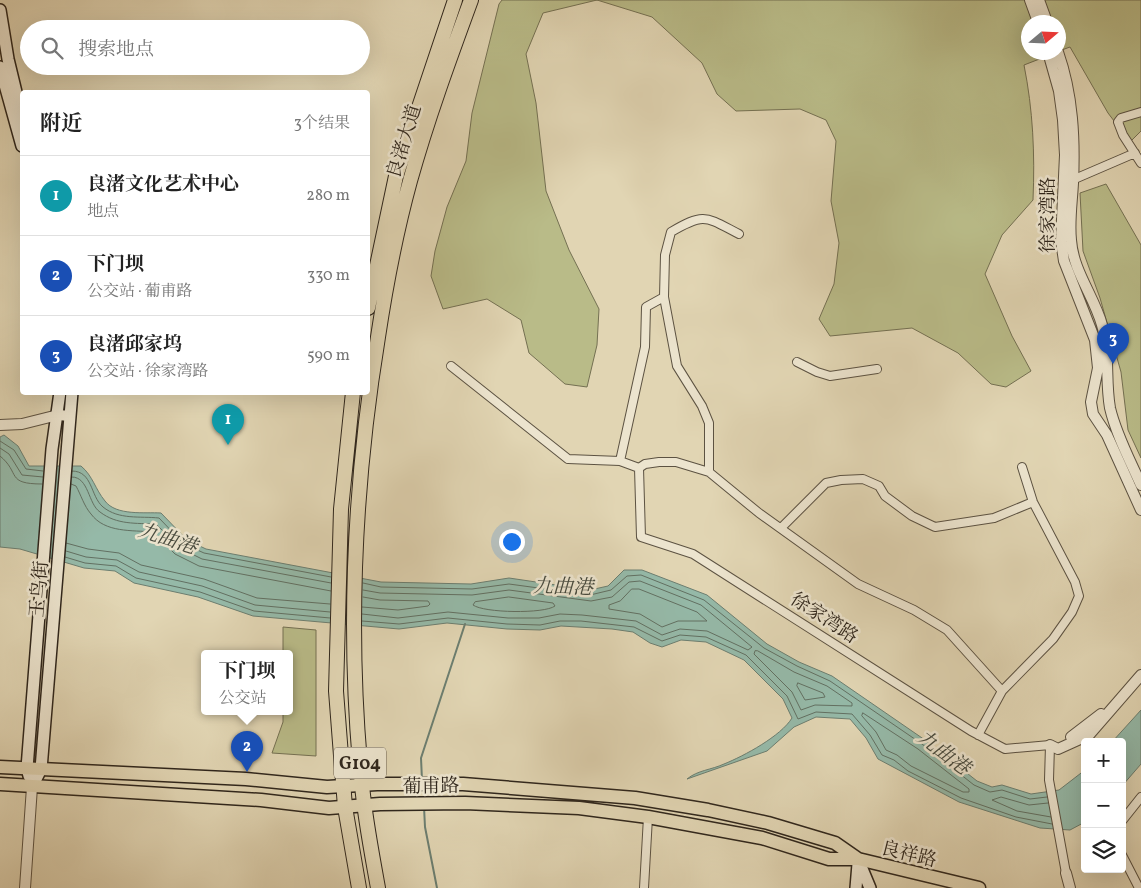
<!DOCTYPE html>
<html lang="zh">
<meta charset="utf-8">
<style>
:root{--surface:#fff;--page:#f2f2f2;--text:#222;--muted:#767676;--line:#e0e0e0;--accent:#8f2418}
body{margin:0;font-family:Vollkorn,"Noto Serif SC",serif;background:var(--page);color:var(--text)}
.controls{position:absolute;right:15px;bottom:15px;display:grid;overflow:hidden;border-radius:5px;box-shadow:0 5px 20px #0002}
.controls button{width:45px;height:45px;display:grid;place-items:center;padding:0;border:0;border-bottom:1px solid var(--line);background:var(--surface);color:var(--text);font:25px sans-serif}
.compass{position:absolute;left:1021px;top:15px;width:45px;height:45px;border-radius:50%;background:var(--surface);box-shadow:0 5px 20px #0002;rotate:71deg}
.you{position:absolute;left:511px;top:541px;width:18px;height:18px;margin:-12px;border:4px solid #fff;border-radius:50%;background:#1a73e8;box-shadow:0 0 0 8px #1a73e833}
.badge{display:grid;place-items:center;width:32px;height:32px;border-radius:50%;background:var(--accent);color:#fff;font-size:16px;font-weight:700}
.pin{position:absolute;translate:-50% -41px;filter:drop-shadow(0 1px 2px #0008)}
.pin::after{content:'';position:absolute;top:26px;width:18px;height:15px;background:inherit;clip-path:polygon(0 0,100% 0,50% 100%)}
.popup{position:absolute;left:201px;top:650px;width:92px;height:65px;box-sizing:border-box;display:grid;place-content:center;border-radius:5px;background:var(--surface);filter:drop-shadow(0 1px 4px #0005);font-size:16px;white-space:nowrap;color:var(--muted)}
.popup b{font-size:19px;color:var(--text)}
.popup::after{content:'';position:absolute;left:50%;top:100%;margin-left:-10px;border:10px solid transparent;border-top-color:var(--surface)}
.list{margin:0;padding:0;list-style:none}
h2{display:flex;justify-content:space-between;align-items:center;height:65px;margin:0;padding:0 20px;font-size:21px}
h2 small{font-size:16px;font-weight:400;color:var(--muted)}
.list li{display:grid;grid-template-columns:32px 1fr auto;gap:15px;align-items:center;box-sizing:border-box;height:80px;padding:0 20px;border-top:1px solid var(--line)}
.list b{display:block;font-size:19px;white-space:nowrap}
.list p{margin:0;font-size:16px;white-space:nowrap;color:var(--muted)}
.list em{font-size:16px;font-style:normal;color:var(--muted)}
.icon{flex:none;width:28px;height:28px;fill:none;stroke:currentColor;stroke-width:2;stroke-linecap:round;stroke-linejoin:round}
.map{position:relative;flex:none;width:1141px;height:888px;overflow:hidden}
.search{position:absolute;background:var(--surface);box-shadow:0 5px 20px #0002;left:20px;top:20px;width:350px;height:55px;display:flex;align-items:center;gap:12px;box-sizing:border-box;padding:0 18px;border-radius:28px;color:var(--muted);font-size:19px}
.panel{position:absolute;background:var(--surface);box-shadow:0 5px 20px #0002;left:20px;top:90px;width:350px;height:305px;border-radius:5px}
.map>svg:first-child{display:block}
</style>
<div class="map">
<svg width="1141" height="888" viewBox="0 0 1141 888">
<rect width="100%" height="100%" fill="#e1d5b3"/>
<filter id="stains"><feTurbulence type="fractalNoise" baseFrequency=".004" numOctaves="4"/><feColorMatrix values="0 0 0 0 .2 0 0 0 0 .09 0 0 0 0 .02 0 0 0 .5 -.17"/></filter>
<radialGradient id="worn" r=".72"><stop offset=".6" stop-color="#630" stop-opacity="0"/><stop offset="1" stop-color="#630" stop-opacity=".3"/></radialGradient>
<path fill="#b9bb88" stroke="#747052" d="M502,0H1141V131L1130,142L1108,113L1070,47L1059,51L1058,22H1028V52L1055,53L1024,65C1033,110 1035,154 1033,200L1002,235L985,274L1012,336L1031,371L1006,387L991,384L958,353L912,328L830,336L819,319L834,284L839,243L831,201L836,141L826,120L800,109L736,111L717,94L702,63L652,17L597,0L543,13L526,54L536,103L546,191L569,250L599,309L597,345L587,387L565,384L529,353L521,320L487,299L443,309L431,276L435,251L447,207L466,161L472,113L499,4Z
M1106,184L1141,245V458L1128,430L1121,372L1100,298L1083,251L1080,193Z
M283,627L316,630V756L272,753L283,722V711H290V653H283Z"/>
<path fill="#95b9a8" stroke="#6c7e70" d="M4,435L18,446L29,466H81C93,476 95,489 105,501C116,516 145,512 161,513L187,540L206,549L381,582L471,584L509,578L590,590L608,586L624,570H642L707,595L767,644L799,662L832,676L925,740L977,781L992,787L1002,785L1031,794L1059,790L1085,770V822L1070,830L1040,828L959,802L878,759L866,738L850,719L816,717L794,727L767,751L687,779C698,770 711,770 724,764C744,756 781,736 792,718L783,699L744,660L706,642L681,640L662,647L650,643L633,632L612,629L561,626L540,630L507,629L447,623L399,629L253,616L198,597L134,583L115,571L84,568L20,549L0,547V437Z
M1141,710V764L1122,786V742H1112Z"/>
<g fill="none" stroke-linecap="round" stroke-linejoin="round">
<path stroke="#627062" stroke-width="1" d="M0,441L14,450L26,469L43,471
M0,448L9,454L22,475L43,477
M0,456C21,473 5,484 42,484
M72,471C93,471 90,496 103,507C119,520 140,516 159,518L184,544L204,553L331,577
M72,477C89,477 88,504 100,512C117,525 136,523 156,524L180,548L202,559L331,583
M71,484L76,486C81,495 84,506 91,514C105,533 132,530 153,532L175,554L199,566L331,591
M66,543L88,549L119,553L141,565L204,579L257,598L330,604
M66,551L86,557L117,560L139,572L202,586L255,605L330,612
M65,557L85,563L116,566L136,578L200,592L254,611L330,618
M363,583L381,587L472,589L509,584L590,595L611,590L627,576L641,575L704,600L764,648L797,666L830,681L922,744L974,785L990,792L1002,790L1030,799L1047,797
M632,589H639L697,612L707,621H678L662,627L640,614L609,609V605L620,601Z
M509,597L553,603L555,606C544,614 484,613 473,605L475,602Z
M362,607L398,610L428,606L430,604L428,601L380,600L363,597
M362,614L398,618L448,612L508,618H539L560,614L582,615L636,621L662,635L680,629L707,631L748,650L752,647L701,605L640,581L629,582L612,597L591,601L509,590L472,595L380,593L363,590
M362,621L399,624L448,618L507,624L540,625L560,621H581L634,627L662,641L680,635L706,637L746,655L787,696L798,719L816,712L852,714L870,735L882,755L894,760L908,771L961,798L1016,817L1052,824
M758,651L794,672L827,686L852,703V706L815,705L801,710L792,692L754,654L755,651Z
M798,683L823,693L825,697L805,700L797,686Z
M863,713L918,749L969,789V792H963L911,766L897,755L886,750L876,732L862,716Z
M1048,803L1029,805L1001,797L992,800L1017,811L1051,817"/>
<path stroke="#6c7e70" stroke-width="2" d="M422,780L421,758L465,624
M424,807L425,827L437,888"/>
<defs>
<path id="minor" d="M1141,112L1121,118L1118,122L1123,135L1141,163
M1070,181L1135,153
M797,362L817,372L830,376L877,369
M451,366L568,459L620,461L639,468L645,464L659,462H676L709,472L759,513L858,584L914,610L947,630L1002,691
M620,461L645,347L646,307L664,297
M639,468L641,537L693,554L971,731L1005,749L1050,745L1049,780L1066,873
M709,472V423L702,406L677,366L664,297L665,255L671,232C705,212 706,217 739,234
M782,527L826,483L841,480L863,479L879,486L885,496L912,516L935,527L994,518L1033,502
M978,735L1002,691L1053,639L1072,612L1079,596L1075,582L1033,502L1022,467
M1122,821L1141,797
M1122,855L1139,888
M644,888L648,817"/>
<path id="tertiary" d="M1030,0L1038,22
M1039,0L1047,22
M1048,52L1059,91L1063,120L1065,155L1061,241L1064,261L1095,340L1098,368L1091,402L1093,414L1107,435L1141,510
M1058,52C1073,95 1075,139 1073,183C1072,202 1069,222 1071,240C1073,271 1094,296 1102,325C1110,352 1105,380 1110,408C1116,434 1130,460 1141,485
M0,425L22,424L58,415L70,416
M1071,737L1101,714
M1050,745L1058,749L1089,735L1141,675
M1066,873L1070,888
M25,888L32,787"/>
<path id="secondary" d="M0,10L8,59L22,117
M0,67L22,146
M29,776L27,768L52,449L60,392
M32,787L41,769L72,392
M858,859L870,888
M856,888L858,864"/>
<path id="primary" d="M0,767L246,779L327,787L377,784H463L635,798L708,810L768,823L835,843L858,859L979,888
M0,784L261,800L329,808L380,804L465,803L579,808L648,817L762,838L829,859H858"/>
<path id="trunk" d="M368,308L396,176L455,0
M353,392L341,509L336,691L345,807L359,888
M378,888C372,854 365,819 362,785C347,636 354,484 378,337C386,284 396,232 410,181C427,120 449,60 471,0"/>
</defs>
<use href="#minor" stroke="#5c5242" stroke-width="10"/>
<use href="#tertiary" stroke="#5c5242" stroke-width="12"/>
<use href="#secondary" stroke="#2f261c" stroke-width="14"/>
<use href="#primary" stroke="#2f261c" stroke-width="15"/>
<use href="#trunk" stroke="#2f261c" stroke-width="16"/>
<use href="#minor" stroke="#ece4ce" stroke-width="8"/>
<use href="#tertiary" stroke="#ece4ce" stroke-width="10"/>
<use href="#secondary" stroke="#ece4ce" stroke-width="11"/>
<use href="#primary" stroke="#e1d5b3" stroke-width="12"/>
<use href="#trunk" stroke="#e1d5b3" stroke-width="14"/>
</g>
<g text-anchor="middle" stroke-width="5" stroke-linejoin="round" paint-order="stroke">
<rect fill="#ece4ce" stroke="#685f51" stroke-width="1" x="334" y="747.5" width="52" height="31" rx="4"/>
<g font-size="18" font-weight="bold" fill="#2f261c">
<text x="360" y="769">G104</text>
</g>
<g font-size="19" fill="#2f261c" stroke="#ece4ce">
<text transform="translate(403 141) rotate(-73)" y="7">良渚大道</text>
<text transform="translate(1047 215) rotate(-90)" y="7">徐家湾路</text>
<text transform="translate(38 589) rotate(-85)" y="7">玉鸟街</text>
<text transform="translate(825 617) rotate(33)" y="7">徐家湾路</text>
<text transform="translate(431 785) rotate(-1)" y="7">葡甫路</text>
<text transform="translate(909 853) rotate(14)" y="7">良祥路</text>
</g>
<g font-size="20" font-style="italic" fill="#484b3f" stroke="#ece4ce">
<text transform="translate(168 538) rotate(18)" y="7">九曲港</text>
<text transform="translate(563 586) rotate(2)" y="7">九曲港</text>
<text transform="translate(944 752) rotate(37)" y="7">九曲港</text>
</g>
</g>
<rect width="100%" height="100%" filter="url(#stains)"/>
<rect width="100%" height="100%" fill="url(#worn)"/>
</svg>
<div class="controls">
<button>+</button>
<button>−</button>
<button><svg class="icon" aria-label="layers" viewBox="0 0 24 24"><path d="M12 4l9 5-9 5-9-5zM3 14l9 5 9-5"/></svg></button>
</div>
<svg class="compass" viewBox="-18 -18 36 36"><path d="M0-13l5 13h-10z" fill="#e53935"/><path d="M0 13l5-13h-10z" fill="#767676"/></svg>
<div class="you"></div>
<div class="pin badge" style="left:228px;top:445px;background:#0f9aa8">1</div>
<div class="pin badge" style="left:247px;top:772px;background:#1a4fb4">2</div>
<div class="popup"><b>下门坝</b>公交站</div>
<div class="pin badge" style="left:1113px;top:364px;background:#1a4fb4">3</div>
<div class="search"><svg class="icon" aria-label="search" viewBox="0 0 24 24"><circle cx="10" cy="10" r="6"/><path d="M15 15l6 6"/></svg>搜索地点</div>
<section class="panel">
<h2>附近<small>3个结果</small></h2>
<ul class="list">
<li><span class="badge" style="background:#0f9aa8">1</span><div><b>良渚文化艺术中心</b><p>地点</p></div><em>280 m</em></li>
<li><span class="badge" style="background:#1a4fb4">2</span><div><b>下门坝</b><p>公交站 · 葡甫路</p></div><em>330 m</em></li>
<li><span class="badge" style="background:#1a4fb4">3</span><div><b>良渚邱家坞</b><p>公交站 · 徐家湾路</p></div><em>590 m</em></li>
</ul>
</section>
</div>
